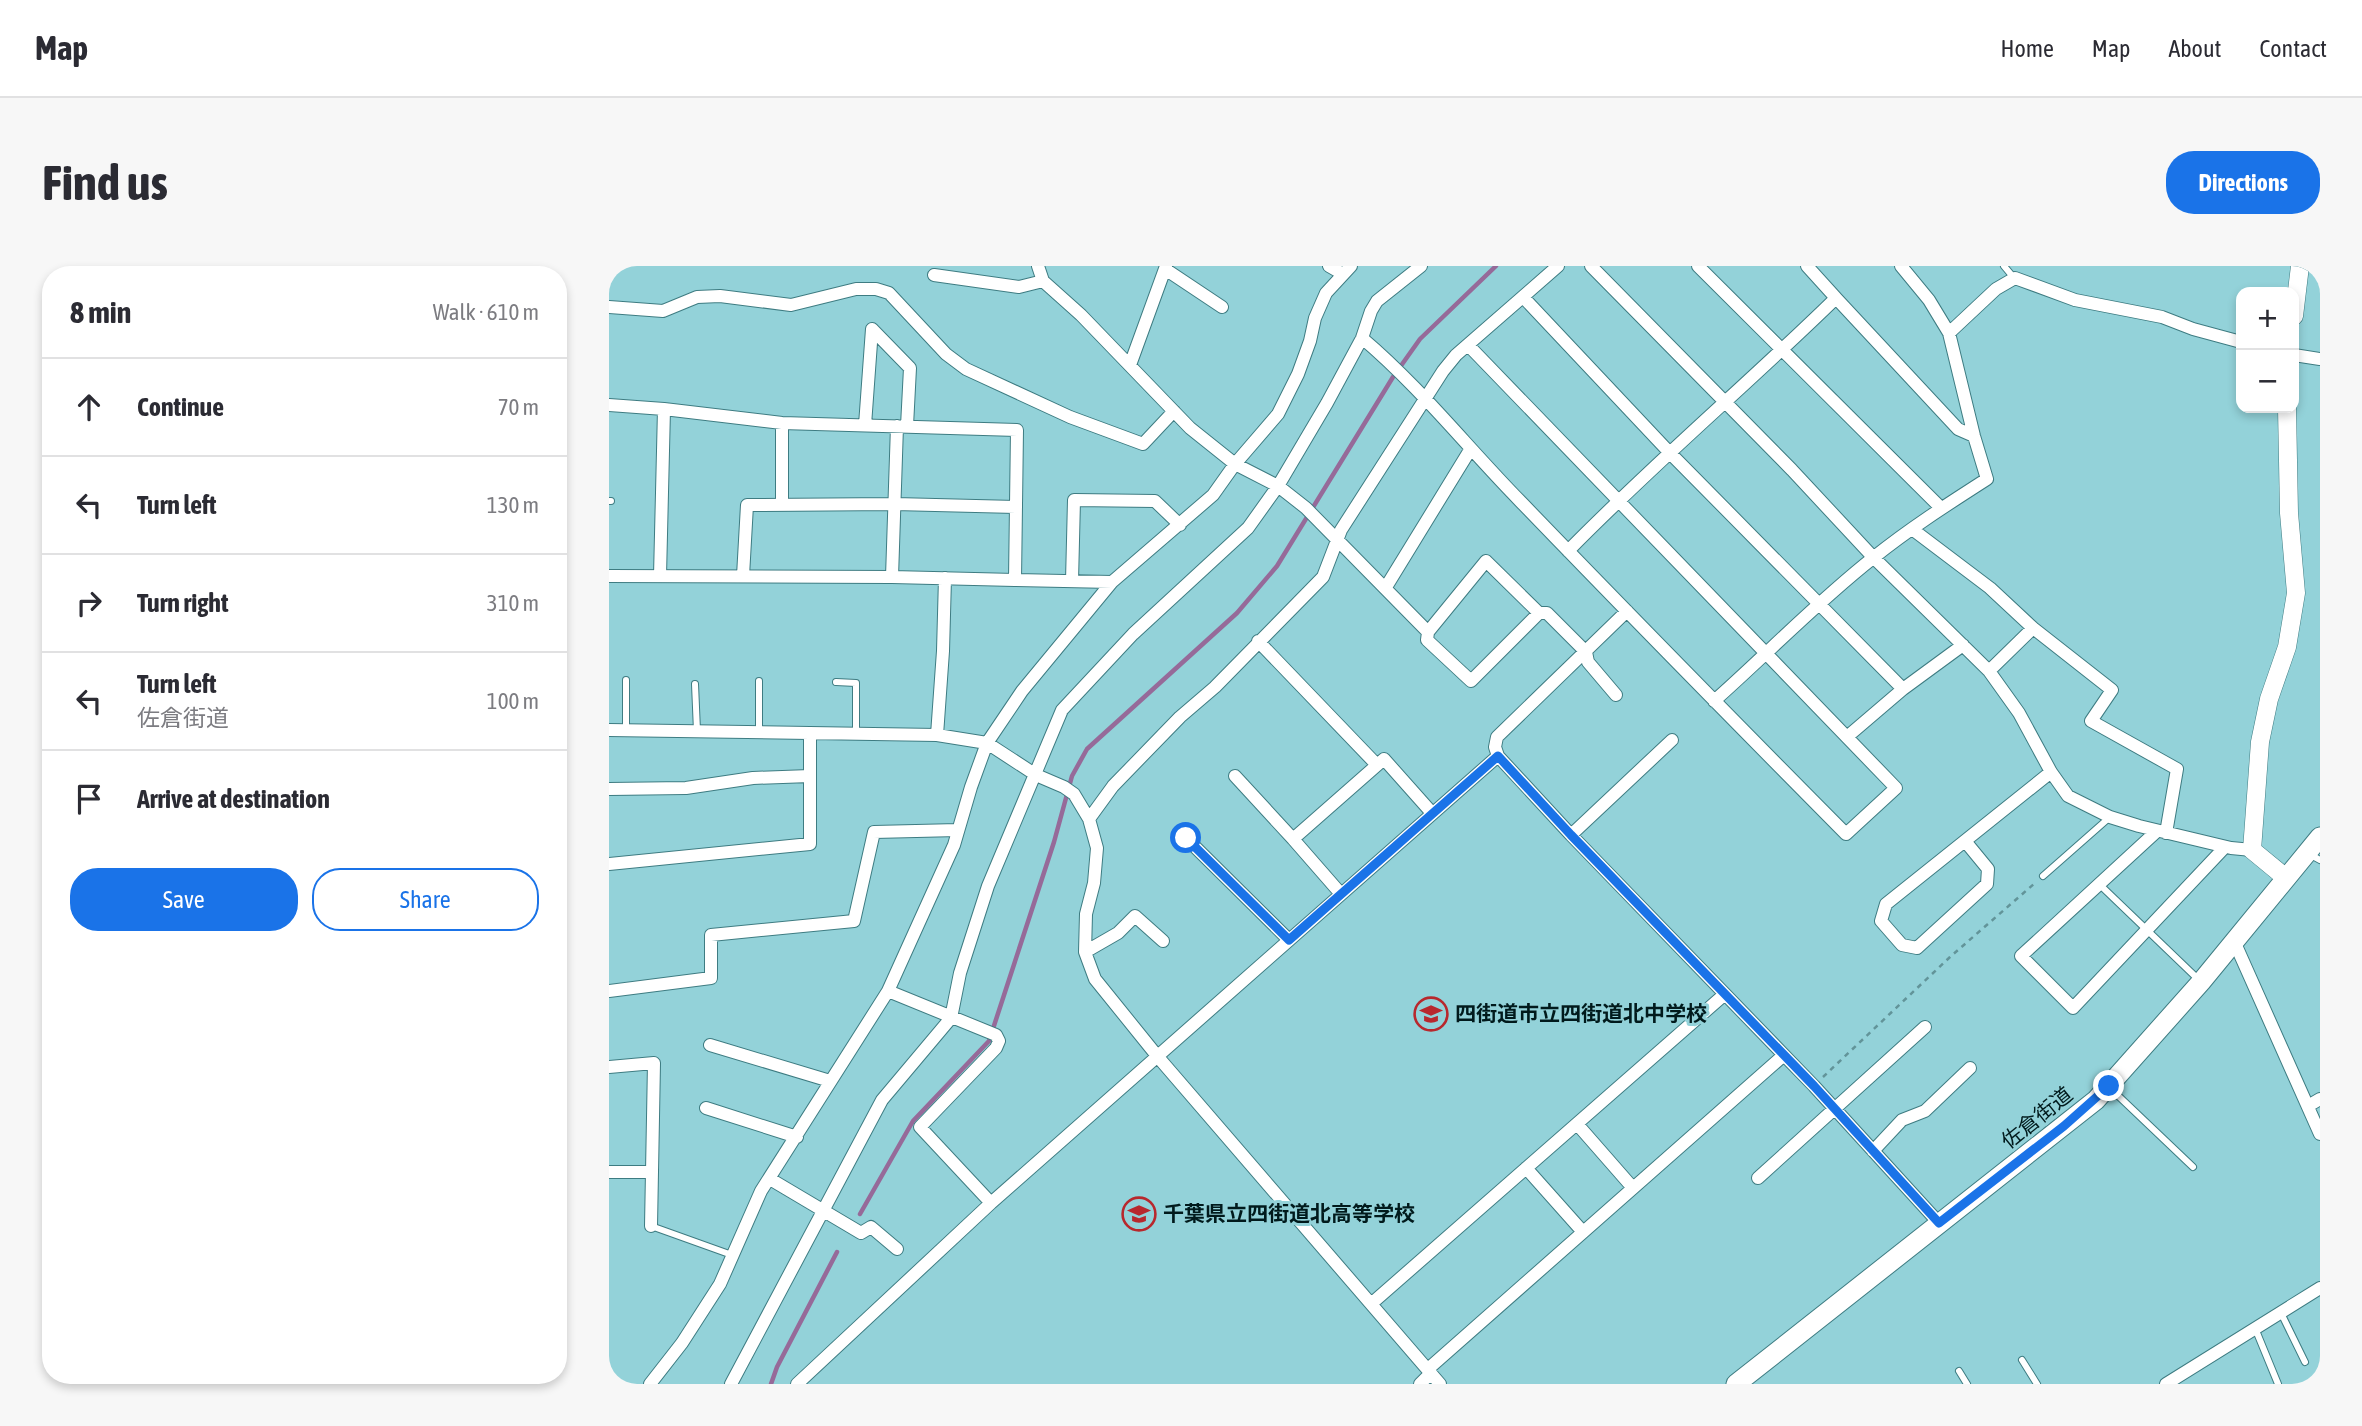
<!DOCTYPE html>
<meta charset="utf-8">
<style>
:root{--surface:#fff;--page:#f7f7f7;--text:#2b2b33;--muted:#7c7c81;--line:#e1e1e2;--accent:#1a73e8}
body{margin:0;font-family:"Asap Condensed","Noto Sans JP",sans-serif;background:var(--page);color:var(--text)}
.controls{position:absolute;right:21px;top:21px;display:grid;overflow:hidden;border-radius:14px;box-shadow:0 4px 10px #0003}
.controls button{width:63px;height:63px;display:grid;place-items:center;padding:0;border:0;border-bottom:2px solid var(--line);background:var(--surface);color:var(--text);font:35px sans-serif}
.stop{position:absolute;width:21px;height:21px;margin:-16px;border:5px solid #1a73e8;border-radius:50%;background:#fff}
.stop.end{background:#1a73e8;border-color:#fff;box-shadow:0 2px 7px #0008}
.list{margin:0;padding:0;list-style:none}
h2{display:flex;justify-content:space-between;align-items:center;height:91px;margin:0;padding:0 28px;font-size:30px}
h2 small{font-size:23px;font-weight:400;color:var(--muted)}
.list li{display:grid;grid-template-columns:46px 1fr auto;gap:21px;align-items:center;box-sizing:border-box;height:98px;padding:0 28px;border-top:2px solid var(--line)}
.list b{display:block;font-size:26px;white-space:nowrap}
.list p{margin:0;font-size:23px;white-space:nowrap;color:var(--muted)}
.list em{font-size:23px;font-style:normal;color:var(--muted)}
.actions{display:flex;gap:14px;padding:21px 28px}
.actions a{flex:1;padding:16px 0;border:2px solid var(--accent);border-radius:28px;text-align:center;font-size:24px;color:var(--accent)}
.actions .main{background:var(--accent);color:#fff}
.icon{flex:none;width:38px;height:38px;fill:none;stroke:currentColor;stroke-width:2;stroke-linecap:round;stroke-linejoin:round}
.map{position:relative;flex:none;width:1711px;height:1118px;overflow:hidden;border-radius:28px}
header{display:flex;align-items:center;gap:42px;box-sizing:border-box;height:98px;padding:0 35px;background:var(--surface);border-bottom:2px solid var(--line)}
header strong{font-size:33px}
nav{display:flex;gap:38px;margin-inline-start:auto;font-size:24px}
.intro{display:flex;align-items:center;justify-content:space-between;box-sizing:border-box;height:168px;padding:0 42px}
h1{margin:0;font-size:49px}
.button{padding:18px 32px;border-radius:28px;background:var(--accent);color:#fff;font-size:24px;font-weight:700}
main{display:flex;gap:42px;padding:0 42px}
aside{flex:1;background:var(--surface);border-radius:28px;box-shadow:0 4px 10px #0003}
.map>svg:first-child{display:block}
</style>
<header>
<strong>Map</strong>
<nav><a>Home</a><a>Map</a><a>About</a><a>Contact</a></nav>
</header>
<div class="intro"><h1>Find us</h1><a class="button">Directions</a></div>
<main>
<aside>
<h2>8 min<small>Walk · 610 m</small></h2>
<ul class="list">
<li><svg class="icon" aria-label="ahead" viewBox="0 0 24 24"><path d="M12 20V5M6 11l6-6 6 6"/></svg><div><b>Continue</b></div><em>70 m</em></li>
<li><svg class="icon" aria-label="left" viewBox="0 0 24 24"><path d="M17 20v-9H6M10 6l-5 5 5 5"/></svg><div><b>Turn left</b></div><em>130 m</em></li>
<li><svg class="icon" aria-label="right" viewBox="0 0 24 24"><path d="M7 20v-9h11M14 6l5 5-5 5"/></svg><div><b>Turn right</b></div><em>310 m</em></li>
<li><svg class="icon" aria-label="left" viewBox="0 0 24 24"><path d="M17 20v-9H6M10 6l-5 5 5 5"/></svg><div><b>Turn left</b><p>佐倉街道</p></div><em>100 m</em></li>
<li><svg class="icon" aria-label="arrive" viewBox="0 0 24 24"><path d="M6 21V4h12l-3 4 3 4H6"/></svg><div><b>Arrive at destination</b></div></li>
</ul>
<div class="actions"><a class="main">Save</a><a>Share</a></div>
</aside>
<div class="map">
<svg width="1711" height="1118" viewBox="0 0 1711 1118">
<rect width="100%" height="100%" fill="#93d2d9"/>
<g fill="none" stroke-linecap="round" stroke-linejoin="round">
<path stroke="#966a99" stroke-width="4.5" d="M251,948L304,855L380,775L445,576L463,510L478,483L628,347L668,300L784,111L811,73L887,0
M162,1118L168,1101L228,986"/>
<defs>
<path id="lane" d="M1395,0L1405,12
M0,235H2
M150,415V466
M227,416L247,417V468
M86,418L88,465
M17,465V414
M1700,588L1711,594
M1434,610L1501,551
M1490,618L1590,714
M1501,822L1584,901
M42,960L123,989
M1672,1047L1696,1096
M1646,1062L1669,1118
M1413,1094L1428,1118
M1350,1105L1358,1118"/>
<path id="street" d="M429,0L434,15L472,49L581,162L626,198L669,220L697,242L819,366L818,374L862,415L930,347H938L977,386L979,396L1007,429
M720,0L734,8
M982,0L1183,204L1264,291L1380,405L1410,447L1442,506L1459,530L1501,551L1530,560L1622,582L1643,584
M1089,0L1332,242
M556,3L613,41
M325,9L410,21L434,15
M915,32L1060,186L1294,423
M1227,32L1349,163L1365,170
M0,41L54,45L88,31L111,30L182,39L247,23H267L280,27L337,88L357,103L461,151L534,178L565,145
M1340,67L1387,23L1406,12L1466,34L1553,51L1584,63L1632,76
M753,72C811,121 858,181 911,235C1019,347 1128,458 1237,568L1287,522L859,79
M1685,89L1711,93
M521,99L557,0
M0,139L55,143L173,157L408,164L406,314L283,311L0,310
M256,159L263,63L301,102L298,160
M173,239V157
M1303,263L1381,322L1424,362L1503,424L1482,455L1568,503L1557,567
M959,285C1045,197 1139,118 1227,32L1198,0
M51,310L55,143
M134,310L138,239L286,238L407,241
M283,311L288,160
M406,314L503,316
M463,315L465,234L546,235L571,259
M777,321L861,184
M819,366L877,295L930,347
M649,375L768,499
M1380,405L1424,362
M1105,435C1158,388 1208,336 1264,292C1300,263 1339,238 1378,213L1365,170L1340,67L1320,34L1292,0
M0,464L328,469L378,477L427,509L455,521L465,528L480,553L488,582L485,617L477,648L476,686L486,713L549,791L831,1118
M328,469L334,385L336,312
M1239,470L1294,423L1354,379
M889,490L886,481L888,471L1018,345
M626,510L684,573
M0,523L77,522L144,512L201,510
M480,553L504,520L571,451L606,421L714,311L732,264L834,105L847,89L949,0
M1548,565L1412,690L1464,742L1616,581
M962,569L1063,474
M577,572L680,674
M1356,575L1379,603L1378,618L1308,682L1293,679L1272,655L1277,638L1442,506
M0,598L201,578V467
M732,628L684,573L775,493L823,547
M1625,675L1711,868
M476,686L509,667L526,650L554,675
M0,725L102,712V669L245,655L265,566L349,564
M279,725L387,769L390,775L387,782L311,861L382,937
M101,779L221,815
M0,801L45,797L42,960
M1699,840L1711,833
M97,842L188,871
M968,858L1024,922
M1264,885L1293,854L1316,845L1361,802
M917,902L974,966
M0,906H43
M1149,912L1316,761
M161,913L252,967L262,961L288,983
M762,1038L1116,728
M819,1103L1175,789
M41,1118L73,1077L111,1018L152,925L279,725L345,579L362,521L378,477L413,425L503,316L604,229L626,198L669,148L689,108L701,75L706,52L717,27L742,0
M122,1118L273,834L342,752L351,707L379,620L453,444L524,368L639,262L669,220L718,137L753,72L762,45L768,35L812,0
M188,1118L382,937L889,490L962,569L1205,820L1330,957
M811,1118L822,1107
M1557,1118L1711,1022"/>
<path id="secondary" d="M1685,50L1691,0
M1677,612L1643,584L1651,476L1660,433L1678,381L1687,327L1680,247L1678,142"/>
<path id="primary" d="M1127,1118L1487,834L1592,716L1711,571"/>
</defs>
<use href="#lane" stroke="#3e7c82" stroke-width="8"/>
<use href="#street" stroke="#3e7c82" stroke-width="14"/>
<use href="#secondary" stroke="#3e7c82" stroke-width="19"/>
<use href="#primary" stroke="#3e7c82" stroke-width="21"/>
<path stroke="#629499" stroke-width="2.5" stroke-dasharray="5 5" stroke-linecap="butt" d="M1214,811L1341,691L1426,617"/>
<use href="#lane" stroke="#fff" stroke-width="6"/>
<use href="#street" stroke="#fff" stroke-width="12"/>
<use href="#secondary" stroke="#fff" stroke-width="18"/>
<use href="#primary" stroke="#fff" stroke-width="19"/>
</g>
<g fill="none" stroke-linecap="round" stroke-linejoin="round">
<path stroke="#1a73e8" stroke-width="9" d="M577,572L680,674L889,490L962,569L1205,820L1330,957L1455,860L1500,820"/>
</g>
<defs>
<symbol id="school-ring" viewBox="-11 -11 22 22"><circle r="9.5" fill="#93d2d9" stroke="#b8282d" stroke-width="1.5"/><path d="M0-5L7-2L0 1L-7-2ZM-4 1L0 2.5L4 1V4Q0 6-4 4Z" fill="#b8282d"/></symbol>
</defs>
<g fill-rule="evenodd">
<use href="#school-ring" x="803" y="729" width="38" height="38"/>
<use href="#school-ring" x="511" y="929" width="38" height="38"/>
</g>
<g text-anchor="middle" stroke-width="6" stroke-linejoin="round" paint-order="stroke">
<g font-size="21" font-weight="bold" fill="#011a1c" stroke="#93d2d9" text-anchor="start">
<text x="846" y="755">四街道市立四街道北中学校</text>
<text x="554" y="955">千葉県立四街道北高等学校</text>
</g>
<g font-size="21" fill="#011a1c" stroke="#93d2d9">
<text transform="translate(1428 852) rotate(-39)" y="7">佐倉街道</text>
</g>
</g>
</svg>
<div class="controls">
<button>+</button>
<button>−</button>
</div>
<div class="stop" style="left:577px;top:572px"></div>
<div class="stop end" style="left:1500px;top:820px"></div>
</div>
</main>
